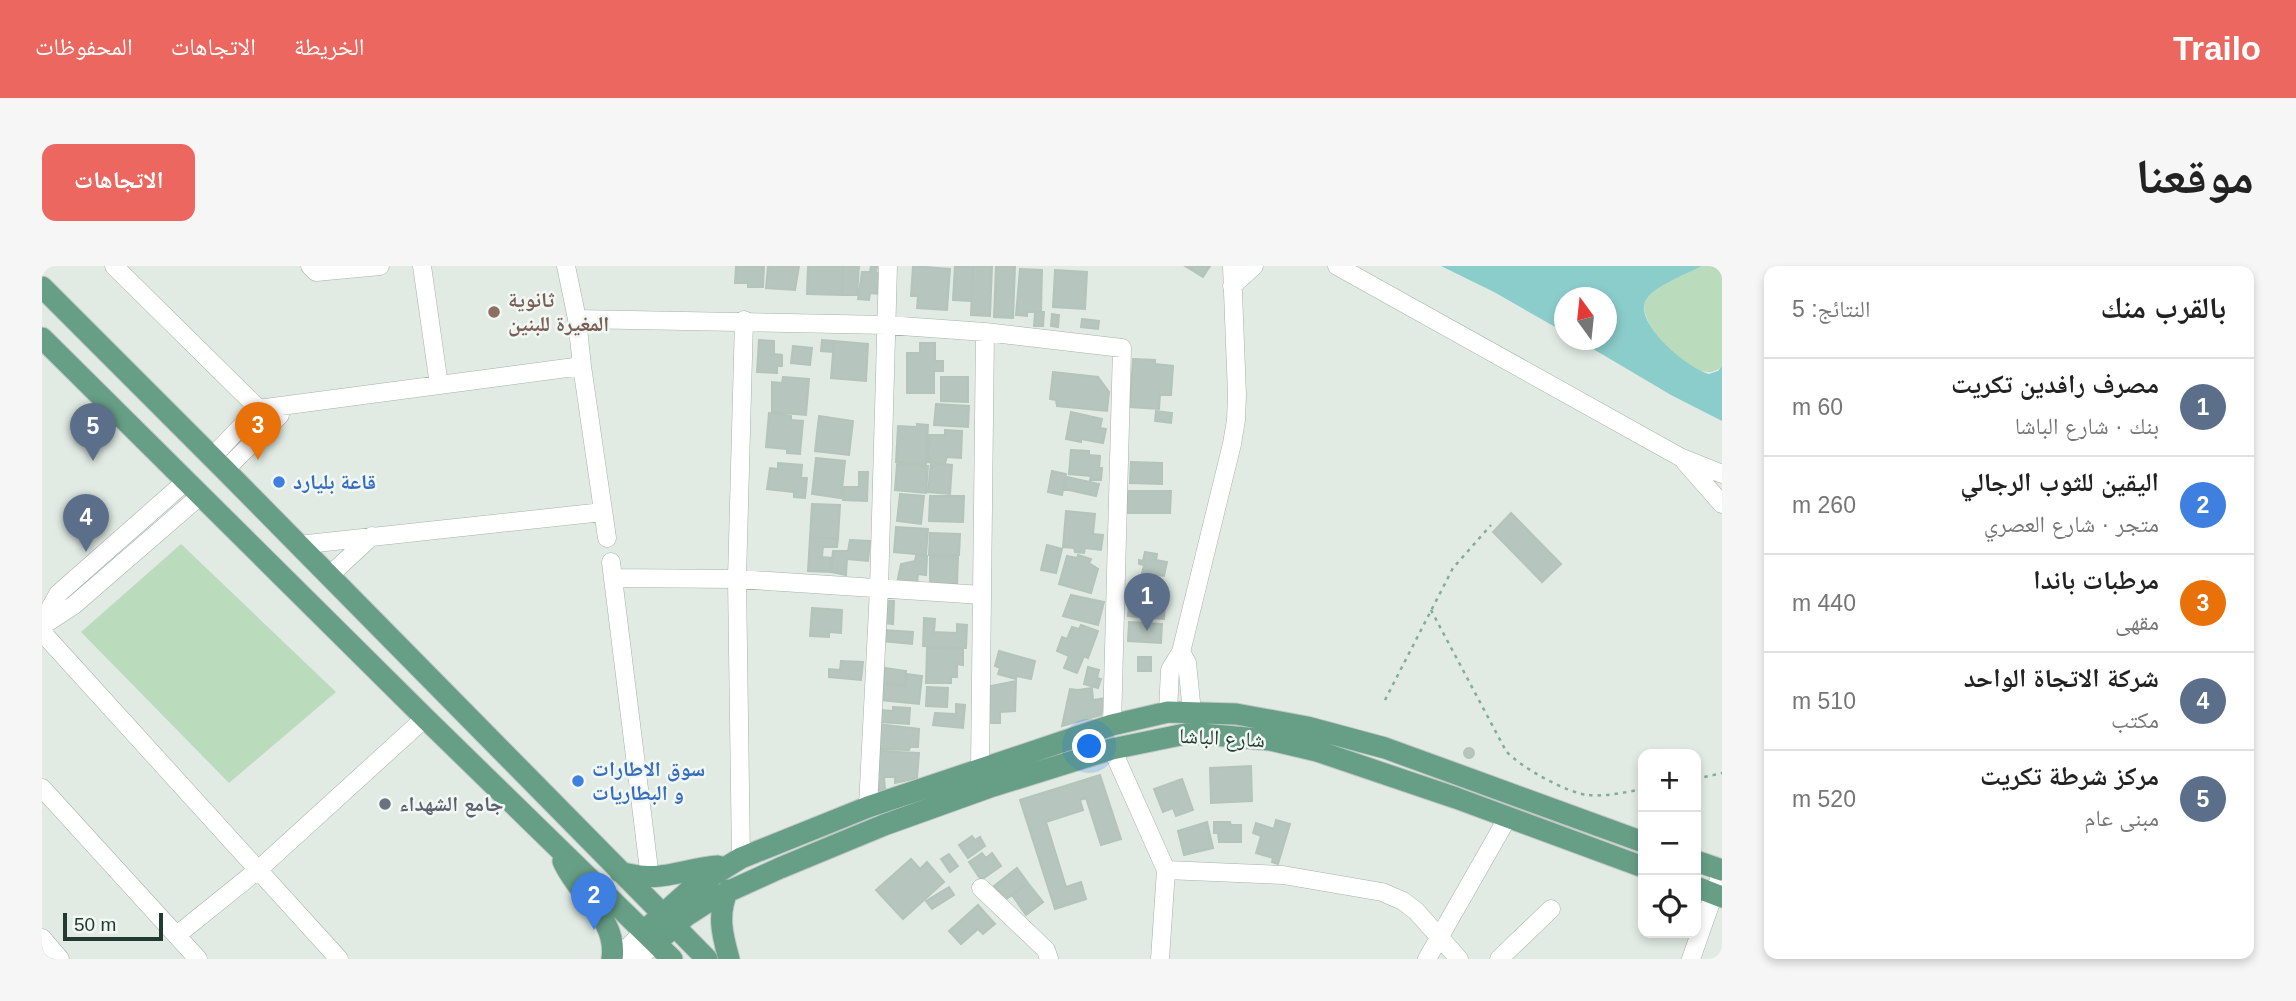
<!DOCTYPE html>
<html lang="ar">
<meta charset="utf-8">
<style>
:root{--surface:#fff;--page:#f6f6f6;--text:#222;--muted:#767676;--line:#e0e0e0;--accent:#eb675f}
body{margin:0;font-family:Helvetica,"Noto Naskh Arabic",sans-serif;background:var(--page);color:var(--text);direction:rtl}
.controls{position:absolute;right:21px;bottom:21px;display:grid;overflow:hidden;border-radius:14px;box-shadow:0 4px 10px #0003}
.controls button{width:63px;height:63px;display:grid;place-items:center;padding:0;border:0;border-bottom:2px solid var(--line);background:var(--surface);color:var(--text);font:35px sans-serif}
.compass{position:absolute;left:1512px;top:21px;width:63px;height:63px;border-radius:50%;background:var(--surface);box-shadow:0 4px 10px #0003;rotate:345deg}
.scale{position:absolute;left:21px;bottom:18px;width:100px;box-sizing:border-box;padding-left:7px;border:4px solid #223a2f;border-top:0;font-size:19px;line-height:24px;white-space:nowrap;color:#223a2f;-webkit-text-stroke:5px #f1f7f3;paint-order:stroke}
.you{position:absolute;left:1048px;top:481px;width:24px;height:24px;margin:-18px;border:5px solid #fff;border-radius:50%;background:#1a73e8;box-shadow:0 0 0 10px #1a73e833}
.badge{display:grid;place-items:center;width:46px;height:46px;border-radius:50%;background:var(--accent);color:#fff;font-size:23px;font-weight:700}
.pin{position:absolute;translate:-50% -58px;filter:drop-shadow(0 2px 4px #0008)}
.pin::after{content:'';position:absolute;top:37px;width:24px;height:21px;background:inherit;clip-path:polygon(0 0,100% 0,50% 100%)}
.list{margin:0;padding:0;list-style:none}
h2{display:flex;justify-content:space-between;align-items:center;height:91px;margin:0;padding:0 28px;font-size:30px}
h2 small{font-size:23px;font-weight:400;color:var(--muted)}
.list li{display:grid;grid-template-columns:46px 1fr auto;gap:21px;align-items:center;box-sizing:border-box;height:98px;padding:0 28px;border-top:2px solid var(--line)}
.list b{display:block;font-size:26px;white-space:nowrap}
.list p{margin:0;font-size:23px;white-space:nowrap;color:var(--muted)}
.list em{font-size:23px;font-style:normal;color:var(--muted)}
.icon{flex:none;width:38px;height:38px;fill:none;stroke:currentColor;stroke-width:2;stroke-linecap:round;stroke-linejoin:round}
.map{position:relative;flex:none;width:1680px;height:693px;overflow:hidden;direction:ltr;border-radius:14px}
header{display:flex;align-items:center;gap:42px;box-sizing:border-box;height:98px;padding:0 35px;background:var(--accent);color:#fff}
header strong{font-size:33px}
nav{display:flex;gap:38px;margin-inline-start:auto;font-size:24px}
.intro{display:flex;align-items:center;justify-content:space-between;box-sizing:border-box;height:168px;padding:0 42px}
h1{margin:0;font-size:49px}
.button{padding:18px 32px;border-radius:14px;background:var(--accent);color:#fff;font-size:24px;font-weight:700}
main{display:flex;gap:42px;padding:0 42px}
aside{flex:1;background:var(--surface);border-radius:14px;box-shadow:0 4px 10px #0003}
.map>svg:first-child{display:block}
</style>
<header>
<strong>Trailo</strong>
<nav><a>الخريطة</a><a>الاتجاهات</a><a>المحفوظات</a></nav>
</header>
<div class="intro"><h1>موقعنا</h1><a class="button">الاتجاهات</a></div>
<main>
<aside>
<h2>بالقرب منك<small>النتائج: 5</small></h2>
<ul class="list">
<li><span class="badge" style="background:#5c6f8a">1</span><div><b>مصرف رافدين تكريت</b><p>بنك · شارع الباشا</p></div><em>60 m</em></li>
<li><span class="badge" style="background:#3f7fe0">2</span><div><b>اليقين للثوب الرجالي</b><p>متجر · شارع العصري</p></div><em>260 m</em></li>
<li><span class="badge" style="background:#e8710a">3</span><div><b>مرطبات باندا</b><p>مقهى</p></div><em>440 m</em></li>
<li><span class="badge" style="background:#5c6f8a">4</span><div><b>شركة الاتجاة الواحد</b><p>مكتب</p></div><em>510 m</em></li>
<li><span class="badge" style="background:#5c6f8a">5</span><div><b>مركز شرطة تكريت</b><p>مبنى عام</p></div><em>520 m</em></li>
</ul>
</aside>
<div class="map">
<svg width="1680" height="693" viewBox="0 0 1680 693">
<rect width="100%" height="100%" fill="#e1ebe4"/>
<path fill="#bbdbbd" d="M1660,0H1680V100C1656,127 1591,55 1604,34C1612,20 1645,8 1660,0Z
M139,278L294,426L187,517L39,366Z"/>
<path fill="#8bcdcb" d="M1399,0H1660C1645,8 1612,20 1604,34C1591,57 1646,103 1667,108L1676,105L1680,100V155L1629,129L1536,74H1564V32H1522V66L1452,26Z"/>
<path fill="#b6c5bd" stroke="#b4c4ba" stroke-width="2" d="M694,0H722L721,21H706V17H693Z
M726,0H757L753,24L724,22Z
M766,0H801L800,29L765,28Z
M801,0H817L815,29H800Z
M829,0H835L834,7L839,8L837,28L828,27L827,34L816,33L820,6H828Z
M871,0L908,3L905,44L875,42L876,30H869Z
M913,0L931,1L929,35L911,34Z
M931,0H950L948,50L929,49Z
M954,0H973L971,52L952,51Z
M1143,0H1168L1161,11Z
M978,3L1000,4L999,46H985V50L974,49Z
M1013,4L1045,6L1043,43L1011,41Z
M993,46H1002L1001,60H992Z
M1010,48L1017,49L1016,61L1009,60Z
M1040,53L1057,55L1056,63L1039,61Z
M717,74L732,75V88L740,89V100H735V107L715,106Z
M780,74L792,75L791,86L779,85Z
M792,75L826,78L824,115L789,112Z
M878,77H893V95H901V105H892V127H865V87H878Z
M751,80L770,82L768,99L749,97Z
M1091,93L1113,94V98L1131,100L1129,129H1118L1117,143L1088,141Z
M1011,106L1056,111L1067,126L1065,145L1015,140L1014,134L1008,133Z
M741,111L767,113L764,149L730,146V116L740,117Z
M899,111H926V136L899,135Z
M894,138L927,140L926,161L892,159Z
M1114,145L1130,147L1129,157L1113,155Z
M1029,146L1060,153L1058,162L1064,163L1061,177L1039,173V176L1024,173Z
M727,147L749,150V154L761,155L758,188L745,187V183L724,181Z
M777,150L811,155L807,189L773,185Z
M875,158L886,159L884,198L854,196L856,160L875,161Z
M903,164L920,165L919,192L905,191L903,197L886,196L887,169H903Z
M1029,184L1047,185V189L1058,190L1057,202H1060L1059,214H1048L1049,210L1027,208Z
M774,192L803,195L799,232L770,228Z
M1089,196L1120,197V218L1088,217Z
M736,197L760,199L759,212H765L763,232L752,231V226L725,223L728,202L736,203Z
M889,197L910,199L908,228L886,226Z
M855,198L886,200L884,227L853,224Z
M1010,205L1024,208L1020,229L1006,226Z
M817,206H826L825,235L801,234L802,221H817Z
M1025,211L1057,218L1054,230L1022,223Z
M1085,225H1129L1128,247H1084Z
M858,228L882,230L879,258L855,255Z
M888,230H922L921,256L887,255Z
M770,238L798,239L796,273L768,271Z
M1024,245L1053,248L1051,268L1061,269L1059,284L1043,282L1042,287L1033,286L1032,282L1021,281Z
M1469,247L1519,298L1500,316L1451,266Z
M854,261L886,263L884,289L852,286Z
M888,267L918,268L917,289H887Z
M768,271L796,273L795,281H781L780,291L790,292L789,306L766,305Z
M808,274L828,275L826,295L805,293L804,309L789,306L791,285H806Z
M1005,279L1020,283L1014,307L999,304Z
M1103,286L1115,288L1114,294L1125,296L1122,310L1100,307L1102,299L1097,298V294L1101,295Z
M1036,289L1049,293L1047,297L1056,303L1049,327L1017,318L1025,290L1035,292Z
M874,290H885L884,309L876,308L875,318L855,317L859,298L873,295Z
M888,291H916L915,319H888Z
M1089,320L1124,322L1122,353L1086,350Z
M1029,329L1062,336L1056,359L1021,350Z
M844,335H852L851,358L843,357Z
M770,342L800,344L799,367L787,366V371L768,370Z
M882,352L893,353L892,366L915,367V358L925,359L924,382L881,380Z
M1087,356L1120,358L1119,377L1086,375Z
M1039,359L1056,365L1046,392L1042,390L1035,407L1022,402L1027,390L1015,385L1020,371L1025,373L1030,361L1037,363Z
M841,364L871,366L870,378L840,375Z
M885,382L921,383V399L915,398V411H909V417H884Z
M957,385L993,395L989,413L975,410L974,413L956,408L958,402L953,400Z
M1096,391H1109V405H1096Z
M799,395L821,396L819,414L787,411V403L798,404Z
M1046,401L1057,404L1055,412L1059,413L1056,422L1042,418Z
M843,402L864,405L862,419L841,416Z
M865,408L880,410L877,438L839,434L841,418L864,420Z
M974,415L973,445L958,446V457H945L944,421Z
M885,421L906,422L905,441L884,440Z
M1050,422L1051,434L1064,432L1059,449L1020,460L1028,423L1036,424Z
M914,438L923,439L921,462L891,459L893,447L914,448Z
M851,441L868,442L867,458L838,456L839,444L851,445Z
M835,458L877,463L876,481H868L867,484L833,483Z
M1422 487a5 5 0 1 1 10 0a5 5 0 1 1-10 0Z
M834,485L877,487L875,512L853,517V511H842L843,523L834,525Z
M1209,500L1210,535L1169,537L1168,502Z
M1058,509L1079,573L1059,579L1044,532L1038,534L1041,544L1004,556L1024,621L1039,616L1044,633L1013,643L978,534Z
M1140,513L1151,544L1134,550L1131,542L1121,546L1112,523Z
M1234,554L1248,558L1236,598L1230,596L1231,592L1214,587L1219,570L1211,567L1214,557L1232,563Z
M1165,556L1171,582L1142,589L1136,565Z
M1172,556H1188L1189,559H1199V576H1177L1176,567H1172Z
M930,570L933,574L938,571L943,580L926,592L917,579Z
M940,587L944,592L950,587L959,600L939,614L927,596Z
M907,588L916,600L908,606L899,593Z
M869,593L878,603L885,596L902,616L861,653L834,624Z
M975,602L986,617L963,634L952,620Z
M986,617L1001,636L984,649L970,629Z
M907,621L912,629L890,643L884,635Z
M936,639L953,658L941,668L936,663L919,678L907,665Z"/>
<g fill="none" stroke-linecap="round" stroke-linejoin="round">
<defs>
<path id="minor" d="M72,0L230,156
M268,0L274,6L338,0
M380,0L397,119
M524,0L535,53L540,100L565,272
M1295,0L1638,191L1680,208
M1190,20L1212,0
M535,53L845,59L943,66L1080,82L1070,459
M170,191L216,143L540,100
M1643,196L1680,238
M183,204L238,149
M256,279L561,246
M569,296L608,612
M288,309L330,270
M571,312L695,313L940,329
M0,357L16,328L143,216
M0,360L32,339L159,229
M0,366L297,693
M1139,386L1145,397L1150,446
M1126,446L1128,404L1139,386L1190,178L1194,154L1195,129L1190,0
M1070,483L1124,604L1118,693
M938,503L943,66
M0,522L156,693
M826,541L837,323L846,0
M699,592L695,313L702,54
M1124,604L1241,609L1340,626L1361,635L1374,645L1417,693
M939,622L1004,684L1007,693
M135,669L217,603L383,452
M0,672L18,693
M574,693L602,665
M595,693L614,677
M1385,693L1466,551
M1457,693L1509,643
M1649,693L1680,605"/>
<path id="major" d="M0,21L183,204L665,693
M0,72L383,452L630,693
M521,595C536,630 576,652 570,693
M1654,595L1680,604
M578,606C618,618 638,603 676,600
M1654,621L1680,631
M686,624C675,648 680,668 687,693
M602,665L650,622L699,592L826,541L1070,459L1126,446L1194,448L1265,461L1343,482L1601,576
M614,677L644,650L672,632L738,602L842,559L948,521L1070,483L1148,467L1228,474L1275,485L1414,532L1601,601"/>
</defs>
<use href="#minor" stroke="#a4b2aa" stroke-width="19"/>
<use href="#major" stroke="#c1c8c5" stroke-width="23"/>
<path stroke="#83ad98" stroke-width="2.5" stroke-dasharray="3.5 5" stroke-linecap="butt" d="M1389,344L1464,485C1478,501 1525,527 1546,529C1564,531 1584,526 1601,523
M1343,434L1411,302L1449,259
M1654,513L1680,507"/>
<use href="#minor" stroke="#fff" stroke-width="18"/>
<use href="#major" stroke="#679e86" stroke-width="21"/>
</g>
<circle fill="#8d6e63" stroke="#f1f7f3" stroke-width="2.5" cx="452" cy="46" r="7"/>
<g fill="#3f7fe0" stroke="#f1f7f3" stroke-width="2.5">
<circle cx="237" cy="216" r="7"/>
<circle cx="536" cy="515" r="7"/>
</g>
<circle fill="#6b7280" stroke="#f1f7f3" stroke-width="2.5" cx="343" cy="538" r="7"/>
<g text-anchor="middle" stroke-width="5" stroke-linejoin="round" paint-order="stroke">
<g font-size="21" font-weight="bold" fill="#785e54" stroke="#f1f7f3" text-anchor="start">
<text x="466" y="41">ثانوية<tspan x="466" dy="24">المغيرة للبنين</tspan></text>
</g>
<g font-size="21" font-weight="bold" fill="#366cbe" stroke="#f1f7f3" text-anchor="start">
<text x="251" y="223">قاعة بليارد</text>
<text x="550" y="510">سوق الاطارات<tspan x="550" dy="24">و البطاريات</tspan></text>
</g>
<g font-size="21" fill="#223a2f" stroke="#f1f7f3">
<text transform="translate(1180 472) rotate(3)" y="7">شارع الباشا</text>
</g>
<g font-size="21" font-weight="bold" fill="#5b616d" stroke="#f1f7f3" text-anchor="start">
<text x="357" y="545">جامع الشهداء</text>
</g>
</g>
</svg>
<div class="controls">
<button>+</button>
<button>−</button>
<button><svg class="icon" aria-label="locate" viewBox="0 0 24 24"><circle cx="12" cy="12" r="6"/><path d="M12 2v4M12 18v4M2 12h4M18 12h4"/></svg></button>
</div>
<svg class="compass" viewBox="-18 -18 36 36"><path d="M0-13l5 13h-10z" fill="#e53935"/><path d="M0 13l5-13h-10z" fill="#767676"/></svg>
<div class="scale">50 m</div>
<div class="you"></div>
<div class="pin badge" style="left:1105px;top:365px;background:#5c6f8a">1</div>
<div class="pin badge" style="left:552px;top:664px;background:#3f7fe0">2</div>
<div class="pin badge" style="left:216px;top:194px;background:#e8710a">3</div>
<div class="pin badge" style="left:44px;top:286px;background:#5c6f8a">4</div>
<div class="pin badge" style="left:51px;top:195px;background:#5c6f8a">5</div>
</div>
</main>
